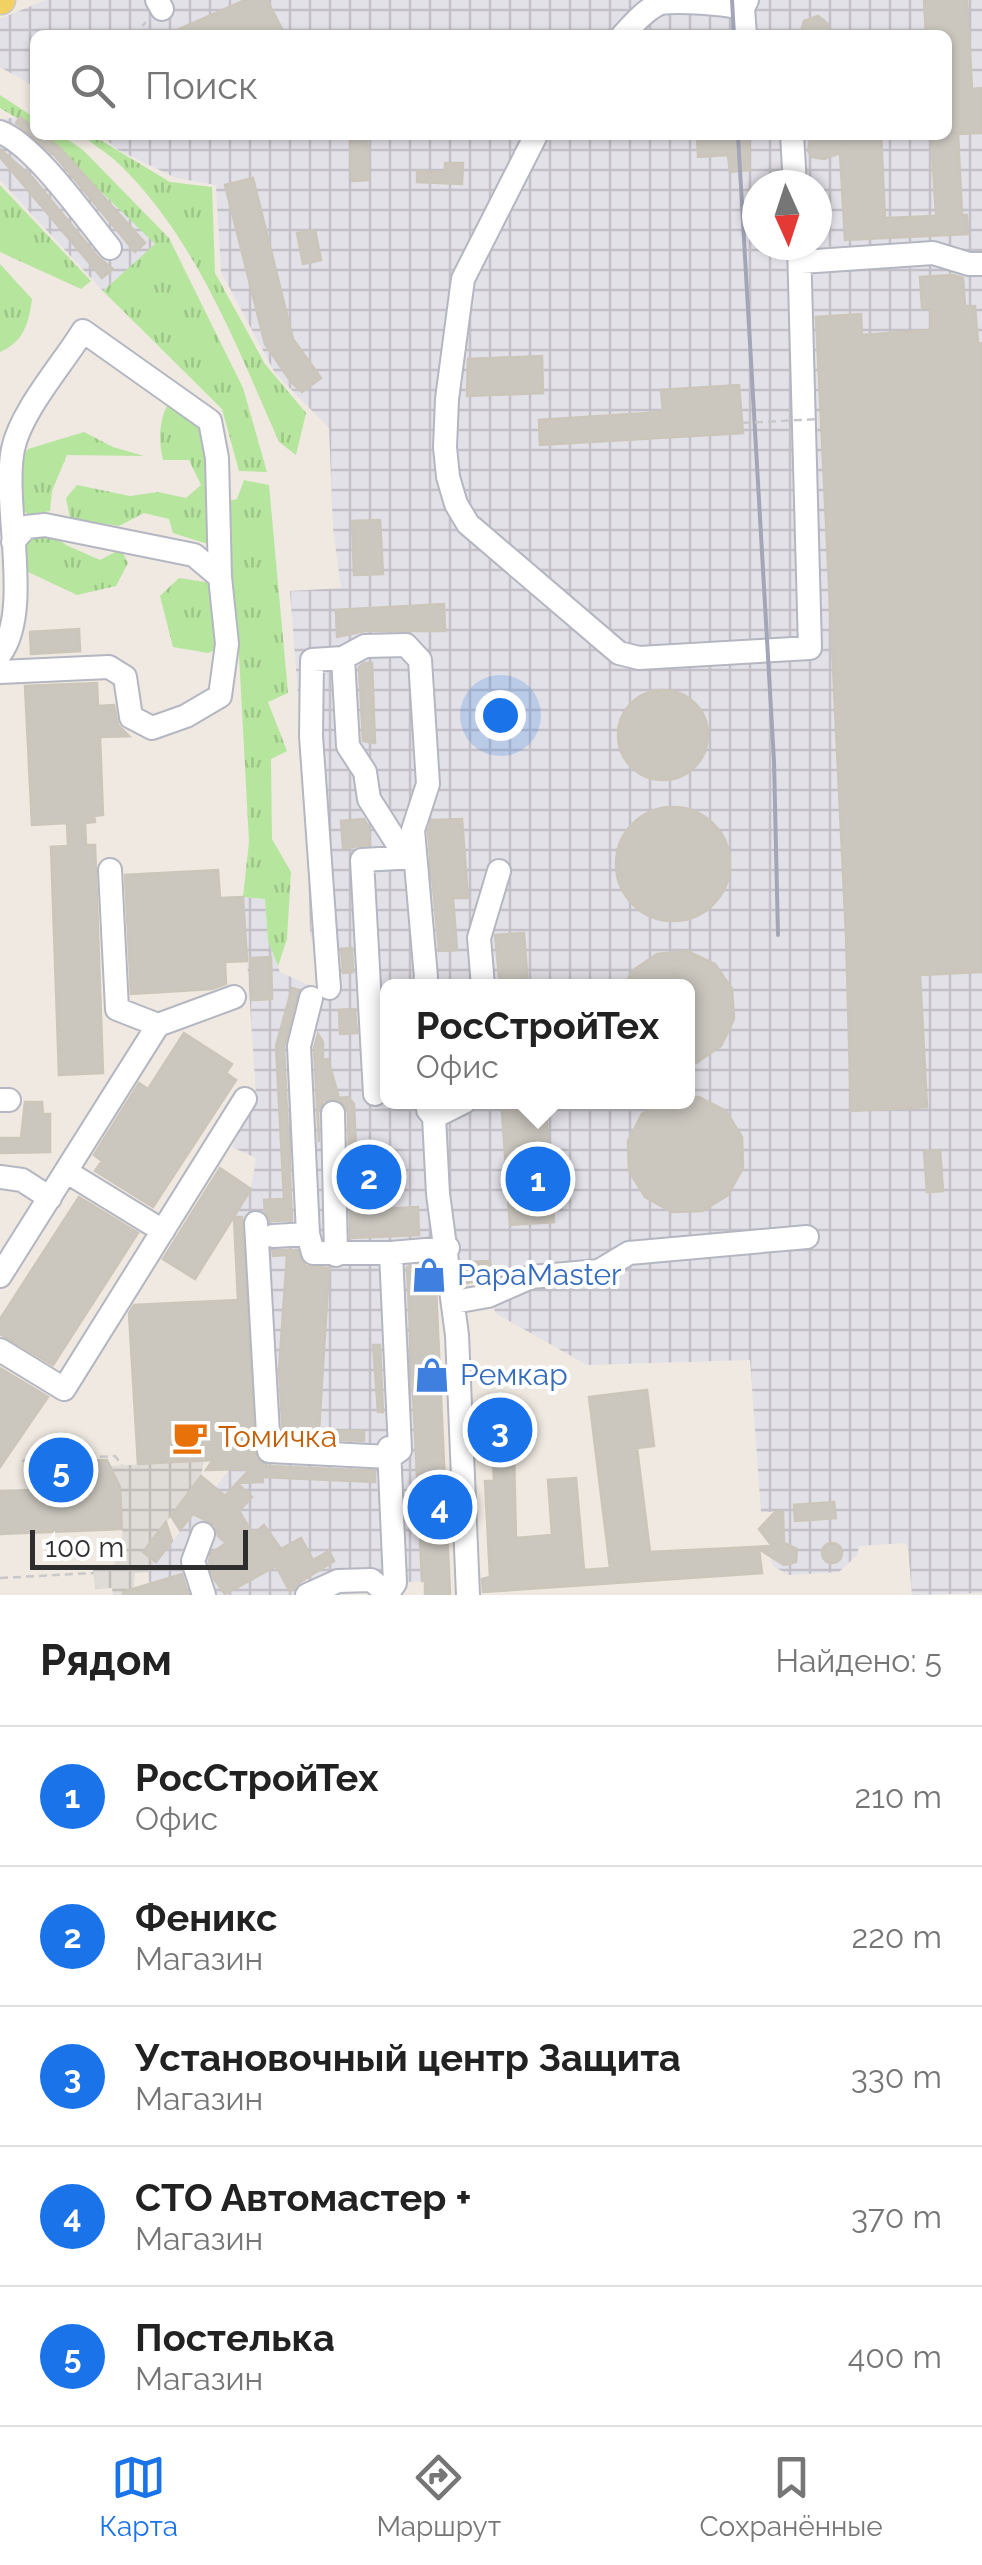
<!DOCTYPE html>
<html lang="ru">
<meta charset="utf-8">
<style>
:root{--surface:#fff;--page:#f6f6f6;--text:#222;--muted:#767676;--line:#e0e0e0;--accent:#1a73e8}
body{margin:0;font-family:Raleway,sans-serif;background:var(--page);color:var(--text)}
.compass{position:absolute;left:742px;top:170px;width:90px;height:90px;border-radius:50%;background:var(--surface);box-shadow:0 2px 8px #0004;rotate:177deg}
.scale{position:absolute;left:30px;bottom:25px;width:218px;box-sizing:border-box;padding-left:10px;border:5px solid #2e2e2e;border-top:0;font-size:28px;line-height:35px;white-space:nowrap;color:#2e2e2e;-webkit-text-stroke:8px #fff;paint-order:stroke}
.you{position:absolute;left:500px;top:715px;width:35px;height:35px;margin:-25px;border:8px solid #fff;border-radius:50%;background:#1a73e8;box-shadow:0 0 0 15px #1a73e833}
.badge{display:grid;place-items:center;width:65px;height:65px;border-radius:50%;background:var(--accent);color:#fff;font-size:32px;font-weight:700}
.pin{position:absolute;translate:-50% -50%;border:5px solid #fff;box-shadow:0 2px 10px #0006}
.popup{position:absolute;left:380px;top:979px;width:315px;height:130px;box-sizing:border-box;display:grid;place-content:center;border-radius:15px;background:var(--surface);filter:drop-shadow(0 2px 8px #0005);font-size:32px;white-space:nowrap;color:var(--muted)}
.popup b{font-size:38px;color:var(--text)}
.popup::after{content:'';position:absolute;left:50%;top:100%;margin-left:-20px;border:20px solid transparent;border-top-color:var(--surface)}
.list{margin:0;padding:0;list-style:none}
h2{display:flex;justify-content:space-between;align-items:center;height:130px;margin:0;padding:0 40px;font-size:42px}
h2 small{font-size:32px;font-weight:400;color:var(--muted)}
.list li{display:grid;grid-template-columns:65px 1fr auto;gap:30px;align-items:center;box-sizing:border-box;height:140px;padding:0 40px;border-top:2px solid var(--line)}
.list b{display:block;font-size:38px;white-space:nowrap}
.list p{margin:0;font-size:32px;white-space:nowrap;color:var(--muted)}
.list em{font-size:32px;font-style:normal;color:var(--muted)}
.icon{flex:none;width:55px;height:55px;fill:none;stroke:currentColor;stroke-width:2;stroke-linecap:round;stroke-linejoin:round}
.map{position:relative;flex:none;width:982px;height:1595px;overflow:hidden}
.search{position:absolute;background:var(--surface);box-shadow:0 2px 8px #0004;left:30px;right:30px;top:30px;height:110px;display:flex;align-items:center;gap:25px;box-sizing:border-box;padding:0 35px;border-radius:15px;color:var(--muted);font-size:38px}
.sheet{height:830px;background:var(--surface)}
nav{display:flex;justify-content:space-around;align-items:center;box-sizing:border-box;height:140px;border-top:2px solid var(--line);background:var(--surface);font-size:28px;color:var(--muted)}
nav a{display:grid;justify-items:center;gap:5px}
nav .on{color:var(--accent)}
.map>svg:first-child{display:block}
</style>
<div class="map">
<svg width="982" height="1595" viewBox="0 0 982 1595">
<defs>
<pattern id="industrial-grid" width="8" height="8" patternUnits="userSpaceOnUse" patternTransform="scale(2.5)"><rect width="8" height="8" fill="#e3e1e8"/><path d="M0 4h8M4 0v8" fill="none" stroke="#c3c1c7"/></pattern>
<pattern id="grass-tufts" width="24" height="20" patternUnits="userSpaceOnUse" patternTransform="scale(2.5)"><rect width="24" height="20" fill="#b6e59e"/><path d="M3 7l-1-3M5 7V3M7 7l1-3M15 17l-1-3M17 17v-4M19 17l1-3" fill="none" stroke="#9dc588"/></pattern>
<pattern id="plaza-grid" width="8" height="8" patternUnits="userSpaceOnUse" patternTransform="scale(2.5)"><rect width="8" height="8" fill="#dfdcd8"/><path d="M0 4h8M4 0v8" fill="none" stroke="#c0bdba"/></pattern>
</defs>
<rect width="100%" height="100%" fill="#efe9e1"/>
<path fill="url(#industrial-grid)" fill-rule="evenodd" d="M45,0H982V1593L912,1595L908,1548L905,1543L859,1546L857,1555L839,1572L789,1575L773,1566L770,1555L782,1512H761L750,1360L587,1365L495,1313L490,1261L407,1266L422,1581L345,1588V1595H189L182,1574L149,1583L148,1572L238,1459L244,1419L234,1217L251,1189L256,1158L232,1147L256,1096L243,897L265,899L268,941L280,972L320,990L310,929L305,785L290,591L341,588L333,528L329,428L275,373L221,272L216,185L176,178L118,150L101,135H947V35H35V87L0,67V19ZM757,185H817V245H757ZM388,986H688V1102H388Z
M20,117L35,126V135H49L156,244L103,291L0,180V119Z"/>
<path fill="url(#grass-tufts)" d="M0,95L35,118V129L0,108Z
M43,135H61L83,150L169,238L243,388L267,472L239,471L222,409L103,291L155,244Z
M81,135H92L170,182L212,187L215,273L265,364L306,413L296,455L279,442C236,345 196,238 118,163C107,153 93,144 81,135Z
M0,185L91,281L81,289L0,252Z
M0,264L32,299C29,322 24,342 0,352Z
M170,400L200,424L208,447L214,546L173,533L169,519L144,513L119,526L70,518L66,498L77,485L130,496L158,492L186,498L201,485L189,460H163C158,439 159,419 170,400Z
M84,432L113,447L144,456L67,455L52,491L50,511L28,515L17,503L19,461L28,449Z
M244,480L269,485L288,693L268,702L287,751L271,759L272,839L291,872L287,939L278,966L268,941L265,899L243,897L249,842L239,655L226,584L224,502L237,499Z
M36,529L49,531L66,545L100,560L121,549L128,563L116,586L77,595L26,571L24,541Z
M179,578L218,584L222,648L208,653L173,647L160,596Z"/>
<path fill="url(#plaza-grid)" d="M204,1461L201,1476L144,1552L156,1562L148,1572L135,1573L133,1595H113L112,1588L95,1589L93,1569L115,1568L114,1549L123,1548L120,1487L110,1466Z"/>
<path fill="#cbc7bf" stroke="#cbc5ba" stroke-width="2.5" d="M245,0H267L285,35H166Z
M924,0H967L972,89L982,88V133L958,134L962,215H967L968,234L845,240L840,153L824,159L812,157L808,151L811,135H881L885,218L936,216L931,135H947V35H926Z
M818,16L828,24L829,35H800L804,21Z
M20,117L35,129V135H43L60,148L145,243L135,252L55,156L16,123Z
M350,135H367L369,180L352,181Z
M697,135H748L750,170L730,172L728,155L698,157Z
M0,149L32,177L98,257L113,269L102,278L0,157Z
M445,163H463L462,184L417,182V171L445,172Z
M253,178L293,339L321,378L302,392L291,382L265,344L225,185Z
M315,230L321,260L303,264L297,233Z
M953,275L963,278L965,306H975L978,344L982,343V972L920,975L927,1107L851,1111L846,935L816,317L861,314L862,335L931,330V308H922L920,277Z
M542,356L543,393L467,396L468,359Z
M739,385L743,433L540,445L539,420L663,412L661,390Z
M380,520L383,574L354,575L352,521Z
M444,604L445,631H365L337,637L336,610Z
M79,629L80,651L31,654L30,632Z
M364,663H372L375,743L363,741L359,667Z
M97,683L98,706L114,705L118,725L129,736L100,737L103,815L94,816L95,822L85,823L86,845H95L103,1073L59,1075L51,847L68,846L67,823L32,825L25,686Z
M618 735a45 45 0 1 1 90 0a45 45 0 1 1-90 0Z
M616 864a57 57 0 1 1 114 0a57 57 0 1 1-114 0Z
M364,819L368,826L370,845L343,848L341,821Z
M462,819L468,898H453L457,950L439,951L428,832L432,820Z
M218,870L220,898L243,897L247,961L225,962L226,984L212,989L131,994L125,875Z
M524,933L528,986H500L495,935Z
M352,948L353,972L343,973L341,949Z
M687,951L715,964L732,989L734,1019L721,1046L696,1063L688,1064V986H625L632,971L657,954Z
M271,957L272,999L252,1000L250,958Z
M292,988L299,990L284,1047L292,1220L271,1221L265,1211L264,1200L284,1199L276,1046Z
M355,1009L357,1033L340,1034L339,1010Z
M184,1033L232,1064L226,1073L236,1080L153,1207L95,1171L102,1161L94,1155L139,1083L148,1089Z
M318,1034L323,1042V1060L328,1059L339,1098L348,1097L354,1104L356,1149H379L382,1209L418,1207L419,1235L351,1238L348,1112L339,1100L324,1101L318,1112L319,1142L314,1048Z
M688,1097H699L726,1111L742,1137L743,1168L728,1195L702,1211L672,1212L645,1197L629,1171L628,1141L642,1114L662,1102H688Z
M25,1102H42L43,1114H50V1152L0,1153V1138H21Z
M546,1109L554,1222L510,1225L502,1112Z
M940,1150L943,1191L927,1192L924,1151Z
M220,1168L251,1189L195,1279L163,1259Z
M79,1197L138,1233L53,1365L0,1334V1319Z
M234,1217H242L256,1458L268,1466L375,1471V1482L262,1477L263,1482L237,1483L250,1469L206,1470L213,1460L138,1464L129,1313L134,1305L238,1300Z
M297,1250L306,1266L329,1268L319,1431H364V1441L283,1437L279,1370L287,1255L273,1256V1251Z
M490,1261L492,1278L467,1283L466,1262Z
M432,1264L436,1288L450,1595H425V1580L422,1581L407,1267Z
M373,1345H380L383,1412H378Z
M0,1368L48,1397L0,1467Z
M647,1390L654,1446L637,1448L650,1552L772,1546L759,1529L775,1512H783L784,1543L797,1549L796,1562L784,1565L759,1549L762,1573L483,1592L482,1579L490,1577L485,1481H494L491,1415L513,1414L516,1538L552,1535L548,1480L576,1478L584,1570L610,1568L589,1397Z
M107,1460L120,1487L122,1529L0,1534V1491L36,1490L35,1463Z
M201,1476L225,1496L237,1483L252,1497L239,1511L253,1534L264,1525L281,1549L301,1538L313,1560L329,1551L334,1561L300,1582L290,1592L276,1566L225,1594L214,1579L209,1561L212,1553L226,1543L218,1536L215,1525L193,1514L180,1530L171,1516Z
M834,1502L836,1518L795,1521L794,1505Z
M166,1522L172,1541L156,1562L143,1552Z
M822 1553a10 10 0 1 1 20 0a10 10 0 1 1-20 0Z
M182,1574L188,1595H123V1592Z"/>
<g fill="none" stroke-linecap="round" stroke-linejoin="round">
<defs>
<path id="minor" d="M157,0L162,9
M623,35C633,24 647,8 661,3C680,0 723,4 743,8
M745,35L743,8L747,0
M0,132C34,144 86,219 110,248
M536,135L463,279L447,399L445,447L448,477L456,504L468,524L619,653L639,658L810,648L799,245
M792,135L795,185
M801,262L933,253L969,264H982
M0,654C33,611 2,503 13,449C21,411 62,365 83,331L210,421L217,458L220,577
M343,658L348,746L365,772L369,799L397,843L414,842
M0,672L109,667L125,677L131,717L152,728L186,716L220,696L227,644L220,577L194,555L45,525L26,527L13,542
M110,870L117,1009L158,1025
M483,986L479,938L499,871
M329,988L311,736L312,660L343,658L365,646L406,645L420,660L428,784L413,830L426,977L424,986
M311,998L299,1046L308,1234L313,1253H391L448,1248
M375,1094L362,860L415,857
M0,1100H9
M428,1102V1110L434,1117L438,1194L457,1335L468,1595
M333,1113L336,1255
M434,1117L464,1102
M67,1172L163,1231
M0,1177L22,1180L50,1198
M256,1223L269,1451L390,1457L400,1450L391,1253
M273,1236L308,1234
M0,1276L158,1025L234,997
M454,1302L488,1296L531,1277L599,1271L629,1253L807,1237
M0,1350L64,1389L245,1099
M203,1534L193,1561L204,1595
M307,1595L338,1581L371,1580L387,1593
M387,1595L395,1583L389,1448"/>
<path id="major" d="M0,0H1"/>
</defs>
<use href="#minor" stroke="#b4b7c1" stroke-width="26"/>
<use href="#major" stroke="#c9c9c9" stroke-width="31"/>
<path stroke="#c9c9c9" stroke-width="2.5" stroke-dasharray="8 5" stroke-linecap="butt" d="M133,35L146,22
M478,1423H491
M22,1461L115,1456L122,1465
M0,1578L94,1573"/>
<use href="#minor" stroke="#fff" stroke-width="22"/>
<use href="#major" stroke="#f2d163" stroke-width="28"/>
<path stroke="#a3a6b8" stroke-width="4" d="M732,0L734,35
M738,135L774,761L778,935"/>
<path stroke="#c9c9c9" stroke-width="2.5" stroke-dasharray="8 5" stroke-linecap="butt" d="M742,423L819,419"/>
</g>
<defs>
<symbol id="shop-bare" viewBox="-9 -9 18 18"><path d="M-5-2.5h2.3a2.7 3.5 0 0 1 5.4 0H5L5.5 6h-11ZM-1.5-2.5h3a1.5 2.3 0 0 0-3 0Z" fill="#3f7fe0" stroke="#fff" stroke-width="2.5" paint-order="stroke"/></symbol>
<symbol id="cafe-bare" viewBox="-9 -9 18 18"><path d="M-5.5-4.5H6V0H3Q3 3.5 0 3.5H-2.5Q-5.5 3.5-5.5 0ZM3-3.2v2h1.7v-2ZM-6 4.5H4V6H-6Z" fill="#e8710a" stroke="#fff" stroke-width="2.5" paint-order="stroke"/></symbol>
</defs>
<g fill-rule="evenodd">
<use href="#shop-bare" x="404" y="1250" width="50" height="50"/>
<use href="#shop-bare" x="407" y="1350" width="50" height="50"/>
<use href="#cafe-bare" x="165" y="1412" width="50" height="50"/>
</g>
<g text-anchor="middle" stroke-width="8" stroke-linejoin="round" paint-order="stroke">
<g font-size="30" fill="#366cbe" stroke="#fff" text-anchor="start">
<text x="457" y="1285">PapaMaster</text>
<text x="460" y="1385">Ремкар</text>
</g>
<g font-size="30" fill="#c56008" stroke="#fff" text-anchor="start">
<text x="218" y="1447">Томичка</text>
</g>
</g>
</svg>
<svg class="compass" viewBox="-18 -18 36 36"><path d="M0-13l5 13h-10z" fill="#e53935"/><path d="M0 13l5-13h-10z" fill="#767676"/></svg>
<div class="scale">100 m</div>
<div class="you"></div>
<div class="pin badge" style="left:538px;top:1179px">1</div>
<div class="popup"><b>РосСтройТех</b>Офис</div>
<div class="pin badge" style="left:369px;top:1177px">2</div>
<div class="pin badge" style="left:500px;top:1430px">3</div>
<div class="pin badge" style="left:440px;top:1507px">4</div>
<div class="pin badge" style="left:61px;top:1470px">5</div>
<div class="search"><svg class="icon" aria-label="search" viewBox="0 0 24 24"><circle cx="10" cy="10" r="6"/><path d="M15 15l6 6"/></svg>Поиск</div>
</div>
<section class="sheet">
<h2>Рядом<small>Найдено: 5</small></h2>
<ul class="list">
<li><span class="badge">1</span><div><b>РосСтройТех</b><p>Офис</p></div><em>210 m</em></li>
<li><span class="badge">2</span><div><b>Феникс</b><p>Магазин</p></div><em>220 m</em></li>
<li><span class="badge">3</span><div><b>Установочный центр Защита</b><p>Магазин</p></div><em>330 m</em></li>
<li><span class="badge">4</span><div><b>СТО Автомастер +</b><p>Магазин</p></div><em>370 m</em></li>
<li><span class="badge">5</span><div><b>Постелька</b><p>Магазин</p></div><em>400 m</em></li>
</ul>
</section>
<nav>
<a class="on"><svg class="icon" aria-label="map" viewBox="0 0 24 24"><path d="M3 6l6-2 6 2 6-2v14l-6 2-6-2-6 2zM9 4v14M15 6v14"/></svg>Карта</a>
<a><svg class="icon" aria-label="directions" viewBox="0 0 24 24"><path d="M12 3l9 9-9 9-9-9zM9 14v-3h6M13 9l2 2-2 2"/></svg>Маршрут</a>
<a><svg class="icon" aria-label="saved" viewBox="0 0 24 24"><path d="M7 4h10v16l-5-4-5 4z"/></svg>Сохранённые</a>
</nav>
